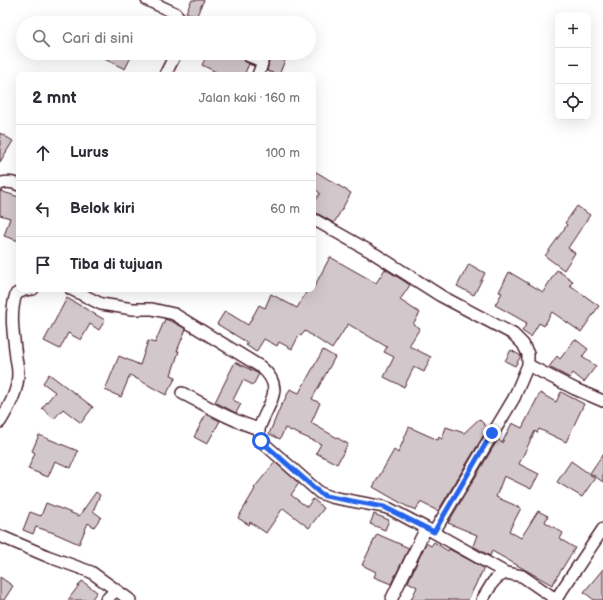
<!DOCTYPE html>
<html lang="id">
<meta charset="utf-8">
<style>
:root{--surface:#fff;--page:#f7f7f7;--text:#2b2b33;--muted:#7c7c81;--line:#e1e1e2}
body{margin:0;font-family:"Balsamiq Sans",sans-serif;background:var(--page);color:var(--text)}
.controls{position:absolute;right:12px;top:12px;display:grid;overflow:hidden;border-radius:8px;box-shadow:0 4px 16px #0002}
.controls button{width:36px;height:36px;display:grid;place-items:center;padding:0;border:0;border-bottom:1px solid var(--line);background:var(--surface);color:var(--text);font:20px sans-serif}
.stop{position:absolute;width:12px;height:12px;margin:-9px;border:3px solid #2563eb;border-radius:50%;background:#fff}
.stop.end{background:#2563eb;border-color:#fff;box-shadow:0 1px 4px #0008}
.list{margin:0;padding:0;list-style:none}
h2{display:flex;justify-content:space-between;align-items:center;height:52px;margin:0;padding:0 16px;font-size:17px}
h2 small{font-size:13px;font-weight:400;color:var(--muted)}
.list li{display:grid;grid-template-columns:26px 1fr auto;gap:12px;align-items:center;box-sizing:border-box;height:56px;padding:0 16px;border-top:1px solid var(--line)}
.list b{display:block;font-size:15px;white-space:nowrap}
.list em{font-size:13px;font-style:normal;color:var(--muted)}
.icon{flex:none;width:22px;height:22px;fill:none;stroke:currentColor;stroke-width:2;stroke-linecap:round;stroke-linejoin:round}
.map{position:relative;flex:none;width:603px;height:600px;overflow:hidden}
.search{position:absolute;background:var(--surface);box-shadow:0 4px 16px #0002;left:16px;top:16px;width:300px;height:44px;display:flex;align-items:center;gap:10px;box-sizing:border-box;padding:0 14px;border-radius:22px;color:var(--muted);font-size:15px}
.panel{position:absolute;background:var(--surface);box-shadow:0 4px 16px #0002;left:16px;top:72px;width:300px;height:220px;border-radius:8px}
.map>svg:first-child{display:block}
</style>
<div class="map">
<svg width="603" height="600" viewBox="0 0 603 600">
<rect width="100%" height="100%" fill="#fff"/>
<filter id="ink" filterUnits="userSpaceOnUse"><feTurbulence type="fractalNoise" baseFrequency=".025" numOctaves="2"/><feDisplacementMap in="SourceGraphic" scale="8" xChannelSelector="R" yChannelSelector="G"/><feConvolveMatrix kernelMatrix="1 2 1 2 8 2 1 2 1" color-interpolation-filters="sRGB"/></filter>
<g filter="url(#ink)">
<path fill="#d2c7cb" stroke="#4a1f2b" d="M192,0H204L196,17L186,12Z
M92,53H133L125,69Z
M208,53H243L242,57L244,61L254,66L249,64L244,75H222L202,65Z
M260,53H288L279,75L267,71L269,61Z
M0,133L13,141L0,162Z
M313,170L351,193L334,223L313,211V205L320,193L313,188Z
M0,191L19,197V241L4,236L10,218L0,215Z
M577,206L590,215L568,248L575,253L564,270L545,256L567,225L565,223Z
M330,257L376,283L385,269L410,285L400,300L420,313L413,324L420,328L409,346L431,357L424,372L414,367L404,387L384,377L394,357L384,352L387,347L348,324L332,349L305,331L301,336L299,335L292,349L279,342L277,346L264,339L256,352L246,345L248,343L217,324L225,311L248,325L259,305L265,308L271,294L297,308L308,289H313Z
M469,264L485,273L474,295L457,286Z
M557,270L573,281L570,285L599,306L581,332L552,312L544,326L539,323L531,337L522,331L527,323L495,305L502,293L499,292L509,272L543,292Z
M67,298L105,320L99,330L90,324L81,340L68,333L60,349L44,341Z
M165,319L173,322L186,329L177,351H179L171,375L176,377L166,395L130,375L121,397L105,390L119,356L140,365L148,341L155,343Z
M575,339L588,349L582,357L596,366L584,382L573,373L570,378L549,367L557,356L560,359Z
M323,350L335,357L312,399L320,403L311,423L348,444L337,464L316,453L321,444L285,428L280,439L269,434L282,403H283L290,389L299,393Z
M511,350L521,356L515,366L505,361Z
M235,362L259,374L253,385L243,380L233,400L241,404L236,413L215,402Z
M49,374L93,407L81,423L63,409L54,419L42,408L55,392L43,383Z
M561,392L584,404L566,442L539,429L537,433L535,431L519,464L539,474L531,489L504,476L496,497L521,508L509,531L521,538L538,511L548,516L545,522L563,533L560,539L575,548L552,585L492,551L490,556L473,546L477,535L448,523L498,439L502,443L512,423L522,428L540,393L556,402Z
M206,414L220,421L207,444L194,437Z
M479,419L488,428L438,511L420,502L416,510L406,506L373,487L394,450L398,453L409,427L438,440L439,437L442,439L446,427L464,433Z
M39,435L78,451L71,468L55,461L48,477L28,469L35,453L32,451Z
M603,454V482L590,473Z
M571,461L595,478L582,497L557,482Z
M275,462L299,483L291,495L307,507L313,499L324,508L309,528L283,508L266,533L250,522L249,525L238,518L255,489L254,488Z
M96,492L100,495L93,511L101,517L94,527L88,523L79,544L54,533L36,527L33,534L23,530L30,512L41,516L46,503L79,516Z
M374,514L389,520L385,530L370,524Z
M377,534L409,548L391,584L374,577L376,572L362,565Z
M434,542L448,551L449,549L484,568L468,600H411L417,587L408,582L426,543L431,546Z
M603,569V600H594L584,592Z
M0,577L13,586L4,600H0Z
M82,581L97,592L91,600H68Z"/>
<g fill="none" stroke-linecap="round" stroke-linejoin="round">
<defs>
<path id="minor" d="M147,0L175,13L184,23
M249,56L259,60L262,63L261,67L258,75
M165,75L176,53
M0,184C6,181 12,182 19,185
M313,219L375,254L441,296L513,334L523,344L528,354V365L514,398L434,532
M71,289L101,304L133,309H152L174,314L261,367C287,389 267,404 259,429V435L261,441L320,493L331,497L384,507L390,509L426,528L506,573
M528,365L575,389L603,401
M182,393C207,406 232,421 259,429
M0,422C9,407 18,391 18,374C18,369 17,363 16,358C14,336 9,316 16,294L24,290L33,289
M0,536L47,556L91,572L130,600
M392,598L426,528
M556,599L603,529
M106,600L116,590
M482,600L493,582L498,577L506,573L522,576L557,600"/>
</defs>
<use href="#minor" stroke="#4a1f2b" stroke-width="14"/>
<use href="#minor" stroke="#fff" stroke-width="11"/>
</g>
</g>
<g fill="none" stroke-linecap="round" stroke-linejoin="round" filter="url(#ink)">
<path stroke="#2563eb" stroke-width="5" d="M261,441L320,493L325,496L384,507L434,532L492,433"/>
</g>
</svg>
<div class="controls">
<button>+</button>
<button>−</button>
<button><svg class="icon" aria-label="locate" viewBox="0 0 24 24"><circle cx="12" cy="12" r="6"/><path d="M12 2v4M12 18v4M2 12h4M18 12h4"/></svg></button>
</div>
<div class="stop" style="left:261px;top:441px"></div>
<div class="stop end" style="left:492px;top:433px"></div>
<div class="search"><svg class="icon" aria-label="search" viewBox="0 0 24 24"><circle cx="10" cy="10" r="6"/><path d="M15 15l6 6"/></svg>Cari di sini</div>
<section class="panel">
<h2>2 mnt<small>Jalan kaki · 160 m</small></h2>
<ul class="list">
<li><svg class="icon" aria-label="ahead" viewBox="0 0 24 24"><path d="M12 20V5M6 11l6-6 6 6"/></svg><div><b>Lurus</b></div><em>100 m</em></li>
<li><svg class="icon" aria-label="left" viewBox="0 0 24 24"><path d="M17 20v-9H6M10 6l-5 5 5 5"/></svg><div><b>Belok kiri</b></div><em>60 m</em></li>
<li><svg class="icon" aria-label="arrive" viewBox="0 0 24 24"><path d="M6 21V4h12l-3 4 3 4H6"/></svg><div><b>Tiba di tujuan</b></div></li>
</ul>
</section>
</div>
